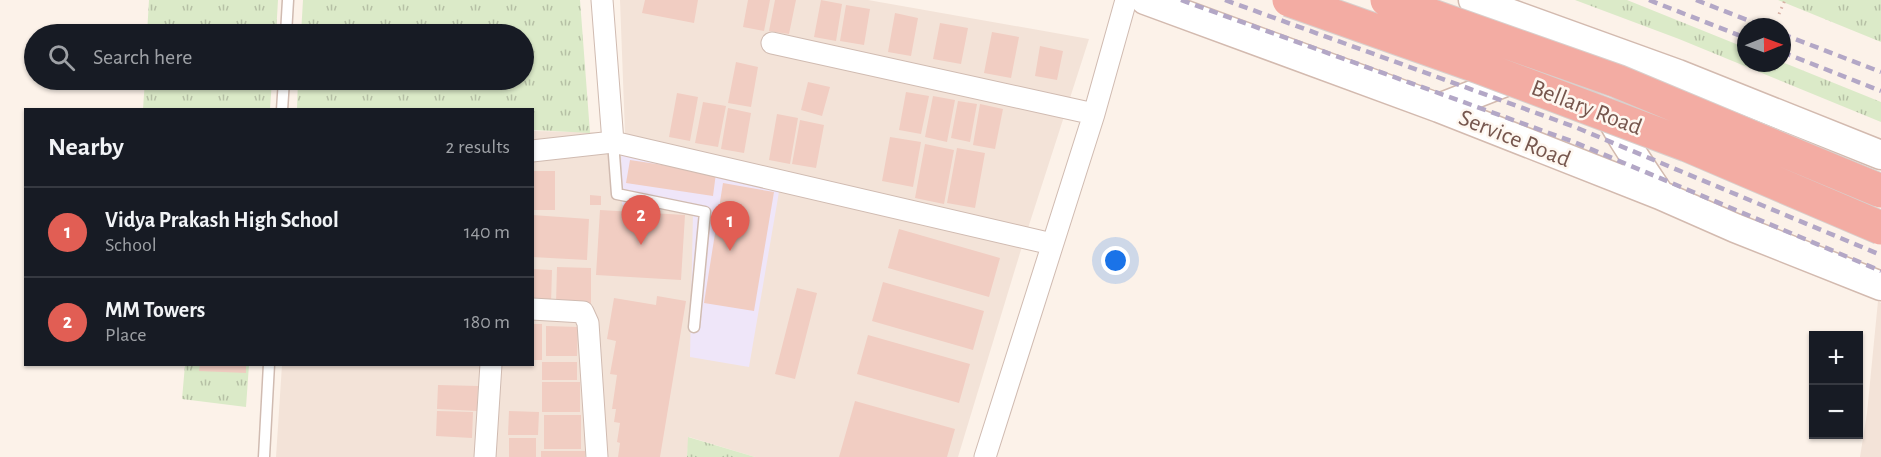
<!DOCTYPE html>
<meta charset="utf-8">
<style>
:root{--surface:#171b24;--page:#20242c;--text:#f1f3f6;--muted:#9ea1a6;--line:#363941;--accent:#e15e54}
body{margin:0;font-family:"Alegreya Sans",sans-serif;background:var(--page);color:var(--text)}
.controls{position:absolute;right:18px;bottom:18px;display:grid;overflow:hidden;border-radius:0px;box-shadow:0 2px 4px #0004}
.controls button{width:54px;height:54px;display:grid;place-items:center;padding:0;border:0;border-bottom:2px solid var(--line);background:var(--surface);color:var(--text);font:30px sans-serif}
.compass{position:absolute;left:1737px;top:18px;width:54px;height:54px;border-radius:50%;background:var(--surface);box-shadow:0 2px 4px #0004;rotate:89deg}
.you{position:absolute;left:1116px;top:261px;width:21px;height:21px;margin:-15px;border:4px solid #fff;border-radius:50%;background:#1a73e8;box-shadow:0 0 0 9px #1a73e833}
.badge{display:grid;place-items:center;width:39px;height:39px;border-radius:50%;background:var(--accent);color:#fff;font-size:20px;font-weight:700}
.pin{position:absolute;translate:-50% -50px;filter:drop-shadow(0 2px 3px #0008)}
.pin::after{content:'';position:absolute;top:32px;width:21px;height:18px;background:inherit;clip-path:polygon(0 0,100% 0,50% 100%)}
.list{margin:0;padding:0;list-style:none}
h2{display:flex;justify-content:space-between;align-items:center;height:78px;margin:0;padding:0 24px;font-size:26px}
h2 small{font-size:20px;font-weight:400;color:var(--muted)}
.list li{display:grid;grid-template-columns:39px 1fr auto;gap:18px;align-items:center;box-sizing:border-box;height:90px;padding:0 24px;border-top:2px solid var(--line)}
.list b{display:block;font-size:22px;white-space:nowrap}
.list p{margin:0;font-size:20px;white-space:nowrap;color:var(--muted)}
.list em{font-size:20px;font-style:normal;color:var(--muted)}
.icon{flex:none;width:33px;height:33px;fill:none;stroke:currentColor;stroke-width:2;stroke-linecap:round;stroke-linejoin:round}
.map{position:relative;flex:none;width:1881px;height:457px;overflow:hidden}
.search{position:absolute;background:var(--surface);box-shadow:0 2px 4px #0004;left:24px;top:24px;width:510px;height:66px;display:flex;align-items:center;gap:15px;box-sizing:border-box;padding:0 21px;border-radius:33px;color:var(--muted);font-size:22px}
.panel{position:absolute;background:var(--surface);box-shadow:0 2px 4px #0004;left:24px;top:108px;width:510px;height:258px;border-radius:0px}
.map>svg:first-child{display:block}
</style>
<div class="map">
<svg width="1881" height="457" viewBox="0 0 1881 457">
<defs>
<pattern id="grass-tufts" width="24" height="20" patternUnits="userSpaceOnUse" patternTransform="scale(1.5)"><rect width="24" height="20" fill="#dbeac8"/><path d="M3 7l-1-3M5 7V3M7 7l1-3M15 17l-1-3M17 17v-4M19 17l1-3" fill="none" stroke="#b6c0a5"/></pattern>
</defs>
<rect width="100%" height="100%" fill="#fcf2e9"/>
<path fill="#f3e3d8" d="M620,0H868L1089,39L1020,253L958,457H755L689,437L687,457H276L282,365L532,364L533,131L625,133Z
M1878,301L1881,303V457H1860L1867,413Z"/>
<path fill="#efe6f9" d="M621,150L780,186L749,367L690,357L693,213L622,205Z"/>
<path fill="url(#grass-tufts)" d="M149,0H278L276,34H147Z
M303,0H580L590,133L533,130L532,110L297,109L298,80H524V34H301Z
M1575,0H1627L1746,48V63L1782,62L1881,102V122L1679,39Z
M1778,0H1881V42Z
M145,80H272L270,109H143Z
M185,365H249L246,407L182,399Z
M688,437L755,457H687Z"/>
<path fill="#f1cdc2" d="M645,0H698L694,23L642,13Z
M748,0H770L764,31L743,27Z
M775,0H796L789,34L769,31Z
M821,0L842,4L836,41L814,37Z
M846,5L870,9L864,45L840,41Z
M895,13L918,18L911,56L888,52Z
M940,23L968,28L961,64L933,59Z
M992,32L1019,37L1011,78L984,73Z
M1040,46L1063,51L1057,80L1035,76Z
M736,62L758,67L751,107L728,103Z
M808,82L830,87L822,116L801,110Z
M906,92L929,96L921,134L899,130Z
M677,93L698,97L690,141L669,137Z
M933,96L955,100L947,142L925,137Z
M958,101L977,104L970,142L951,138Z
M703,102L726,106L718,147L695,143Z
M980,104L1003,109L995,149L973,145Z
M728,108L751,113L744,153L721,149Z
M777,114L798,118L790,164L769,160Z
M800,120L824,125L816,168L792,164Z
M890,137L921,142L913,187L882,181Z
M925,144L954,150L944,204L915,198Z
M957,148L985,153L975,208L947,203Z
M630,160L716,173L713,196L626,183Z
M532,171H555V210H532Z
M723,183L774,192L754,311L704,303Z
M590,195L601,196V205H590Z
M600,210L685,215L681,280L596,275Z
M532,215L589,219L587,260L532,257Z
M899,229L1000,258L989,297L888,268Z
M557,267L591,268V305L556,304Z
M532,269L552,270L551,304L532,303Z
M883,282L984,311L973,350L872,321Z
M797,288L817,293L795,379L775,374Z
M657,296L686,301L660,457H618L620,443L617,442L620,423L614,422L616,409H612L617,375L610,374L616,341L607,339L614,298L656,305Z
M532,324H542V360H532Z
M546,326L578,327L577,356H546Z
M868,335L970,364L959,403L857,374Z
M542,362H577V380H542Z
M200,364H246V373L199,371Z
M542,382H580V412H542Z
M438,385L478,386L477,411L437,409Z
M855,401L955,429L947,457H839Z
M437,411L473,412L472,438L436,436Z
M509,411L539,412L538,435H508Z
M544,415H581V449H544Z
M509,438H536V457H509Z
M541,451H585V457H541Z"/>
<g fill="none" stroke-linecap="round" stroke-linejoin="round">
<defs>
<path id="lane" d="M286,34L288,0
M282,110L284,80
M613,142L617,194L705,212L694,327
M264,457L269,364"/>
<path id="street" d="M602,0L613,142
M772,43L1094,114
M532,151L613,142L1052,244
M532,309L583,312L588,323L597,457
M485,457L491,364
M985,457L1094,114L1126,0"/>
<path id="secondary" d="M1145,0L1439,108L1660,195L1735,228L1881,286
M1473,0L1678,74L1881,155
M1628,69L1618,70C1610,78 1602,85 1603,98C1604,114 1649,178 1660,195
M1439,108L1508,81L1517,67"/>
</defs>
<use href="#lane" stroke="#d0bbb1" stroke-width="13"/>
<use href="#street" stroke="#d0bbb1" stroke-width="23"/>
<use href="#secondary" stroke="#d3baaf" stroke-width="31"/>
<path stroke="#d6b0a4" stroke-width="3" stroke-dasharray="1.5 4.5" stroke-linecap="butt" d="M1779,14L1785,0"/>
<use href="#lane" stroke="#fff" stroke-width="10"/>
<use href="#street" stroke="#fff" stroke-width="21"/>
<use href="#secondary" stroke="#fff" stroke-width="28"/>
<path stroke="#b3a7c6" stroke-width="4.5" stroke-dasharray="9 6" stroke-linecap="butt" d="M1181,0L1574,142L1881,271
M1225,0L1575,127L1881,255
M1649,0L1746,38
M1696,0L1765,27
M1782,34L1881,72
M1782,52L1881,91"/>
<defs>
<path id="highway-bridge" d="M1289,0L1479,67L1687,145L1881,228
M1387,0L1617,81L1881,191"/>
</defs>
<use href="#highway-bridge" stroke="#d9d0cd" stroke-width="35" stroke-linecap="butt"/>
<use href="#highway-bridge" stroke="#f3aca3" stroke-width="33"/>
</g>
<g text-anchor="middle" stroke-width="5" stroke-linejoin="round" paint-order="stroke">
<g font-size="24" fill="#76564d" stroke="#fef7f0">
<text transform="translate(1587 107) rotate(21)" y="8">Bellary Road</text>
<text transform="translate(1515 138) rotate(22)" y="8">Service Road</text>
</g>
</g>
</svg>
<div class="controls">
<button>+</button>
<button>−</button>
</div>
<svg class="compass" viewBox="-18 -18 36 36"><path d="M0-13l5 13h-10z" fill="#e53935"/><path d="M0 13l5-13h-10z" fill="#9ea1a6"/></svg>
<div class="you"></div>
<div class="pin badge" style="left:730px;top:251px">1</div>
<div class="pin badge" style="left:641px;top:245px">2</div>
<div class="search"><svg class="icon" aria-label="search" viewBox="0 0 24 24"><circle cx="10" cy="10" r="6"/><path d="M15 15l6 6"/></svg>Search here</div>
<section class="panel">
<h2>Nearby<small>2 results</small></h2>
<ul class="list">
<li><span class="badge">1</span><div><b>Vidya Prakash High School</b><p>School</p></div><em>140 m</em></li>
<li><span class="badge">2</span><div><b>MM Towers</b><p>Place</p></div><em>180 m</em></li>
</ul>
</section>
</div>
